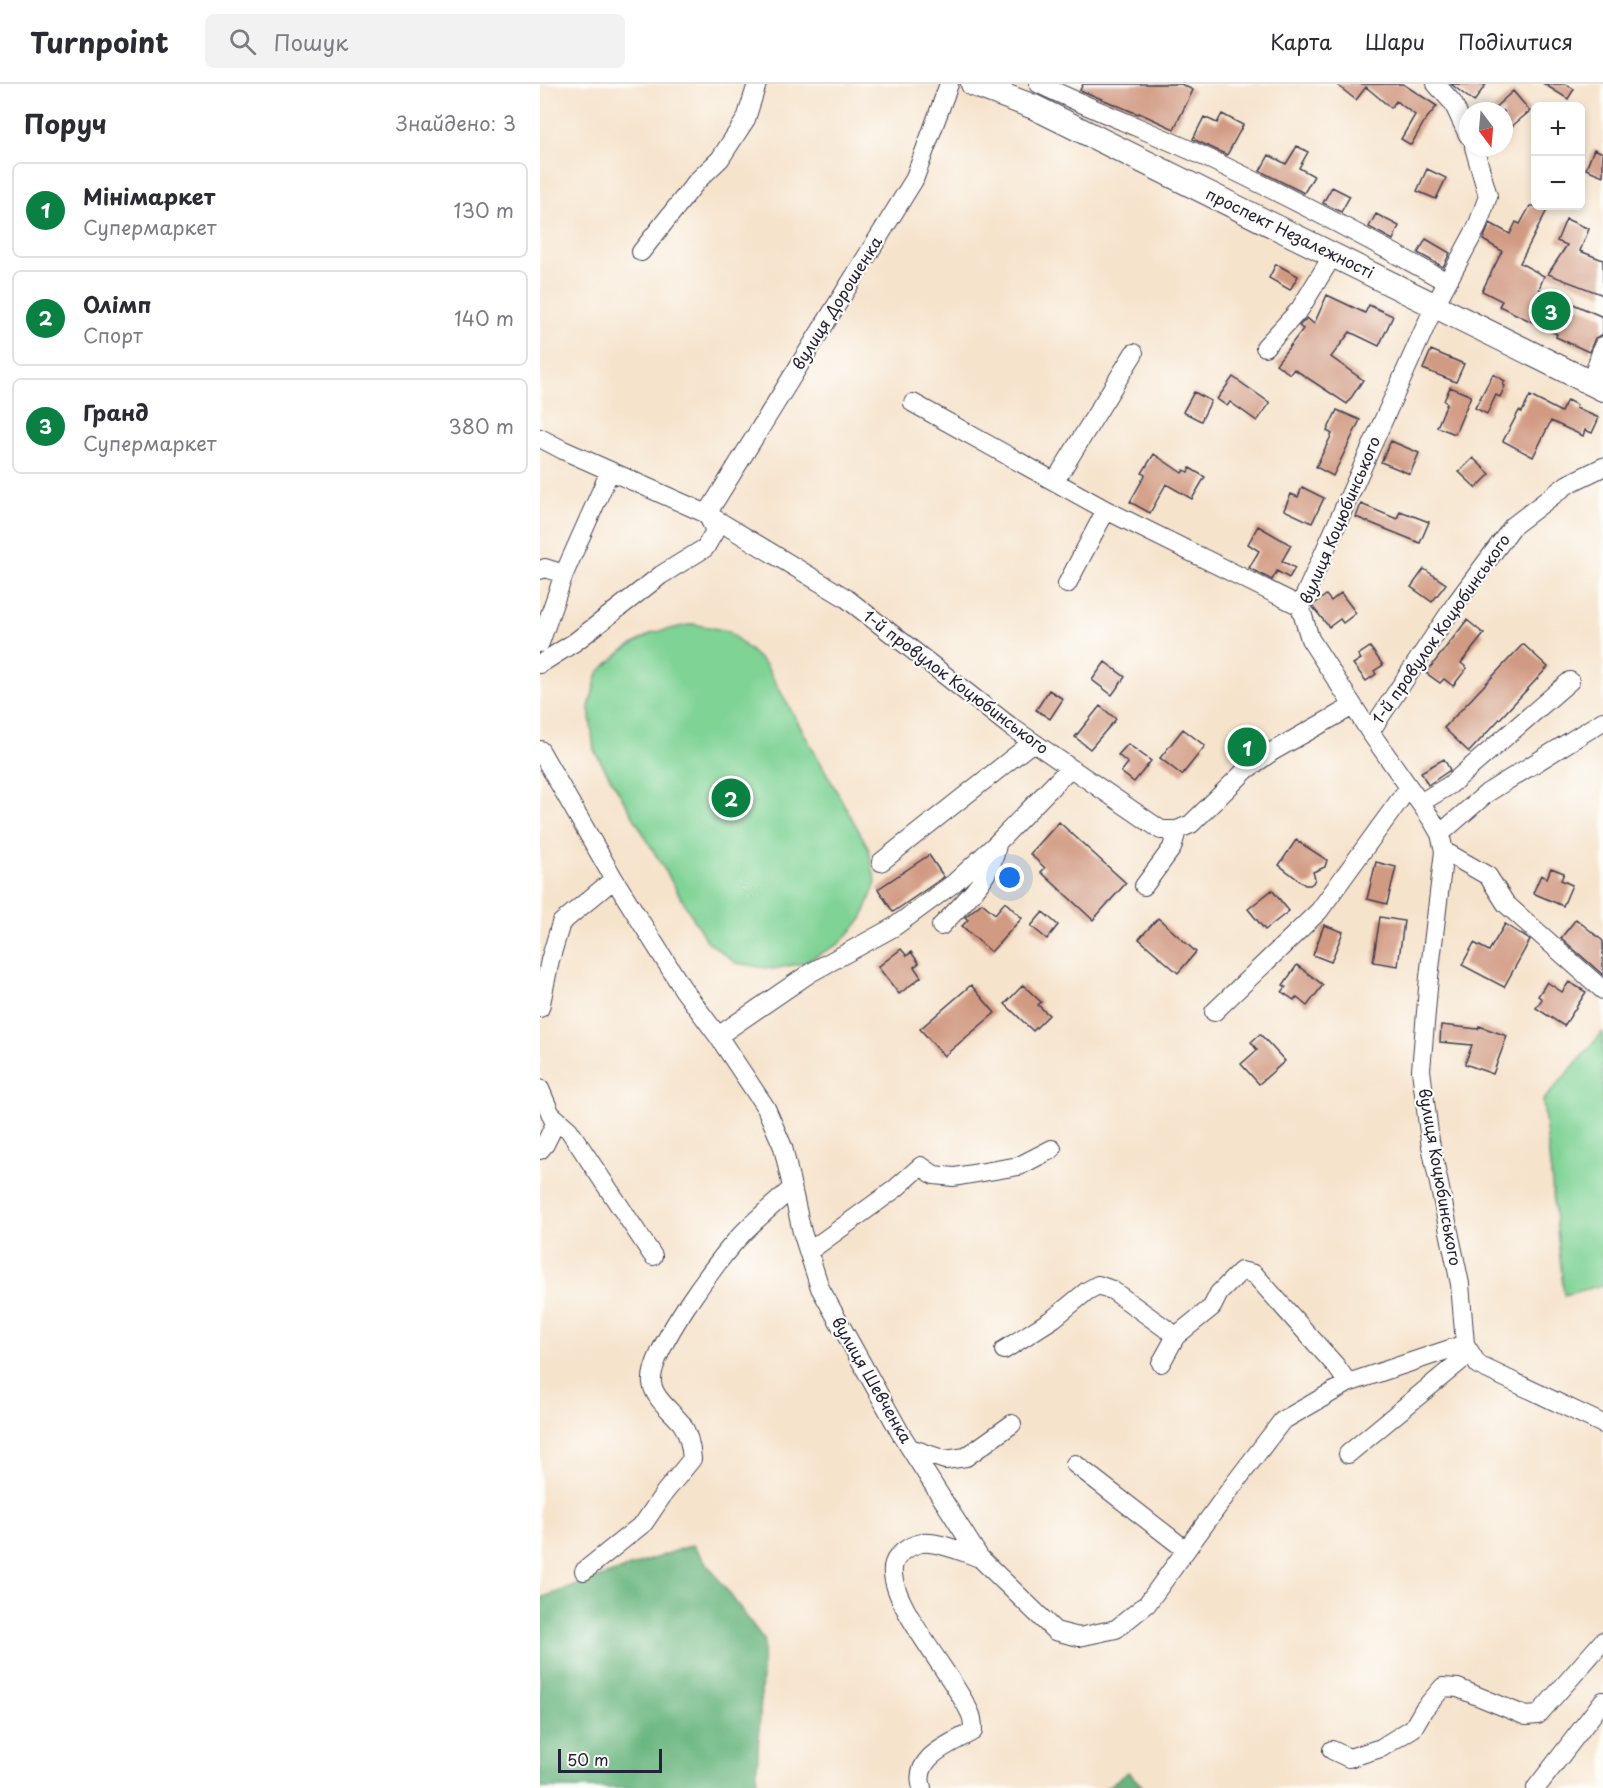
<!DOCTYPE html>
<html lang="uk">
<meta charset="utf-8">
<style>
:root{--surface:#fff;--page:#f2f2f3;--text:#2b2b33;--muted:#7c7c81;--line:#e1e1e2;--accent:#0b8043}
body{margin:0;font-family:"Playpen Sans",sans-serif;background:var(--page);color:var(--text)}
.controls{position:absolute;right:18px;top:18px;display:grid;overflow:hidden;border-radius:9px;box-shadow:0 3px 9px #0003}
.controls button{width:54px;height:54px;display:grid;place-items:center;padding:0;border:0;border-bottom:2px solid var(--line);background:var(--surface);color:var(--text);font:30px sans-serif}
.compass{position:absolute;left:919px;top:18px;width:54px;height:54px;border-radius:50%;background:var(--surface);box-shadow:0 3px 9px #0003;rotate:164deg}
.scale{position:absolute;left:18px;bottom:15px;width:104px;box-sizing:border-box;padding-left:6px;border:3px solid #22223b;border-top:0;font-size:16px;line-height:21px;white-space:nowrap;color:#22223b;-webkit-text-stroke:4px #fdfcf7;paint-order:stroke}
.you{position:absolute;left:470px;top:794px;width:21px;height:21px;margin:-15px;border:4px solid #fff;border-radius:50%;background:#1a73e8;box-shadow:0 0 0 9px #1a73e833}
.badge{display:grid;place-items:center;width:39px;height:39px;border-radius:50%;background:var(--accent);color:#fff;font-size:20px;font-weight:700}
.pin{position:absolute;translate:-50% -50%;border:3px solid #fff;box-shadow:0 2px 6px #0006}
.list{margin:0;padding:0;list-style:none}
h2{display:flex;justify-content:space-between;align-items:center;height:78px;margin:0;padding:0 24px;font-size:26px}
h2 small{font-size:20px;font-weight:400;color:var(--muted)}
.list li{display:grid;grid-template-columns:39px 1fr auto;gap:18px;align-items:center;box-sizing:border-box;height:96px;margin:0 12px 12px;padding:0 12px;border:2px solid var(--line);border-radius:9px}
.list b{display:block;font-size:22px;white-space:nowrap}
.list p{margin:0;font-size:20px;white-space:nowrap;color:var(--muted)}
.list em{font-size:20px;font-style:normal;color:var(--muted)}
.icon{flex:none;width:33px;height:33px;fill:none;stroke:currentColor;stroke-width:2;stroke-linecap:round;stroke-linejoin:round}
.map{position:relative;flex:none;width:1063px;height:1704px;overflow:hidden}
header{display:flex;align-items:center;gap:36px;box-sizing:border-box;height:84px;padding:0 30px;background:var(--surface);border-bottom:2px solid var(--line)}
header strong{font-size:28px}
nav{display:flex;gap:33px;margin-inline-start:auto;font-size:21px}
.search{width:420px;height:54px;background:var(--page);display:flex;align-items:center;gap:15px;box-sizing:border-box;padding:0 21px;border-radius:9px;color:var(--muted);font-size:22px}
main{display:flex}
aside{flex:1;background:var(--surface)}
.map>svg:first-child{display:block}
</style>
<header>
<strong>Turnpoint</strong>
<div class="search"><svg class="icon" aria-label="search" viewBox="0 0 24 24"><circle cx="10" cy="10" r="6"/><path d="M15 15l6 6"/></svg>Пошук</div>
<nav><a>Карта</a><a>Шари</a><a>Поділитися</a></nav>
</header>
<main>
<aside>
<h2>Поруч<small>Знайдено: 3</small></h2>
<ul class="list">
<li><span class="badge">1</span><div><b>Мінімаркет</b><p>Супермаркет</p></div><em>130 m</em></li>
<li><span class="badge">2</span><div><b>Олімп</b><p>Спорт</p></div><em>140 m</em></li>
<li><span class="badge">3</span><div><b>Гранд</b><p>Супермаркет</p></div><em>380 m</em></li>
</ul>
</aside>
<div class="map">
<svg width="1063" height="1704" viewBox="0 0 1063 1704">
<rect width="100%" height="100%" fill="#fdfcf7"/>
<filter id="ink" filterUnits="userSpaceOnUse"><feTurbulence type="fractalNoise" baseFrequency=".0167" numOctaves="2"/><feDisplacementMap in="SourceGraphic" scale="12" xChannelSelector="R" yChannelSelector="G"/><feConvolveMatrix kernelMatrix="1 2 1 2 8 2 1 2 1" color-interpolation-filters="sRGB"/></filter>
<filter id="wash" filterUnits="userSpaceOnUse"><feTurbulence type="fractalNoise" baseFrequency=".008" numOctaves="4" result="noise"/><feDisplacementMap in="SourceGraphic" scale="24" xChannelSelector="R" yChannelSelector="G"/><feGaussianBlur stdDeviation="1.35" result="paint"/><feColorMatrix in="noise" values="0 0 0 0 0 0 0 0 0 0 0 0 0 0 0 0 0 1.4 0 .05"/><feComposite in="paint" operator="in"/></filter>
<g filter="url(#wash)">
<rect width="100%" height="100%" fill="#f6e3cc"/>
<path fill="#7fd395" stroke="#507a68" stroke-width="1.5" d="M153,540L188,547L225,580L328,763L336,799L322,835L299,860L263,879L233,885L196,879L166,856L54,666L49,623L58,589L82,567L112,549Z
M1063,948V1201L1024,1211L1003,1017Z"/>
<path fill="#67b57e" stroke="#446c5c" stroke-width="1.5" d="M153,1461L224,1556L216,1704H0V1514Z
M588,1688L604,1704H566Z"/>
<g id="blocks">
<path fill="#d19a82" d="M543,0H641L653,6L634,45L599,29L598,30L540,6Z
M796,0H863L897,22L884,38L871,61L861,55L875,31L856,17L851,24L826,3L816,16Z
M911,0H946L934,18Z
M1004,0H1025L1034,5L1028,15Z
M973,7L990,27L964,49V27H951Z
M682,30L703,41L687,71L653,55L664,33L677,39Z
M757,62L768,68L759,84L774,92L764,109L720,87L729,71L746,80Z
M1054,65L1063,69V92L1046,85Z
M887,85L906,94L896,115L877,107Z
M792,103L810,112L801,128L783,119Z
M990,122H1009L980,179L1004,192L999,205L1063,233V248L1062,251L1055,254L1049,268L1016,253L1017,250L959,222L962,217L942,207L962,167L943,156L950,139L970,150L976,138L980,140Z
M836,130L859,142L853,156L829,143Z
M1026,135L1049,145L1040,167L1063,176V211L1008,190L1027,161L1017,157Z
M886,155L910,169L903,183L878,169Z
M736,180L758,192L750,206L729,194Z
M787,211L825,229L829,221L853,232L839,262L810,248L791,273L823,296L807,320L754,285L750,290L736,280L763,245L759,242L767,234L774,240Z
M891,266L924,280L916,298L883,285Z
M953,290L965,297L963,301L965,302L960,313L956,311L947,330L935,324Z
M693,293L730,319L717,337L690,318L687,322L677,315Z
M910,303L931,312L915,350L897,343L907,319L904,317Z
M654,308L671,317L661,337L643,328Z
M990,312L1021,328L1027,316L1037,321L1036,324L1059,334L1052,349L1045,346L1043,352L1011,337L993,373L963,357L979,327L982,328Z
M797,326L820,336L793,392L776,383L792,350L787,347Z
M851,357L879,369L870,390L841,378Z
M614,370L642,389L644,386L648,388L650,384L665,393L652,415L626,400L610,429L590,418L605,391L602,389Z
M933,374L950,390L936,404L919,388Z
M762,403L784,414L772,439L744,426L751,410L758,413Z
M821,420L857,435L860,427L889,438L880,459L816,433Z
M718,442L751,461L742,477L755,484L749,494L737,487L732,496L709,484L719,467L708,460Z
M884,485L906,500L892,518L871,503Z
M801,509L816,529L803,539L800,535L789,543L772,522L786,511L791,517Z
M927,536L944,550L921,579L927,584L913,602L904,595L900,599L886,589Z
M983,560L1008,583L929,668L904,644Z
M830,563L843,581L834,587L836,590L826,597L813,580L821,575L818,571Z
M565,578L585,593L572,611L552,596Z
M509,606L523,615L510,635L496,626Z
M560,622L576,635L550,665L535,653Z
M643,645L665,662L642,691L620,674Z
M588,660L611,677L594,698L581,688L588,679L578,671Z
M904,675L910,686L888,701L881,688Z
M519,738L586,799L553,836L501,788L505,784L490,770Z
M756,756L787,776L785,783L773,788L775,795L773,799L770,801H765L739,781Z
M389,771L404,793L353,828L338,805Z
M836,778L856,783L847,820L827,815Z
M1011,784L1024,789L1021,796L1032,801L1023,822L993,809L1001,791L1007,794Z
M732,806L749,827L725,846L708,825Z
M465,818L482,834L451,868L422,842L428,836L425,833L442,819L455,830Z
M503,828L518,841L507,855L491,842Z
M840,833L864,837L858,882L833,878Z
M618,834L656,868L638,889L599,855Z
M1036,835L1063,857V891L1021,854Z
M965,840L990,856L964,903L922,881L934,859L949,867Z
M784,841L803,848L791,878L773,871Z
M361,865L367,872L371,868L379,879L374,883L381,893L359,910L338,883Z
M757,881L783,901L767,922L756,913L754,916L742,908L746,903L743,901Z
M1007,898L1022,908L1029,898L1046,908L1024,942L996,924L1002,915L998,912Z
M431,901L455,929L404,972L380,945Z
M483,901L501,918L498,921L509,931L493,947L465,920Z
M901,941L938,945L939,942L967,952L953,990L925,980L932,961L900,958Z
M720,950L745,977L719,1000L701,980L717,966L711,958Z"/>
</g>
</g>
<g filter="url(#ink)">
<use href="#blocks" fill-opacity="0" stroke="#423f51" stroke-width="1.5"/>
<g fill="none" stroke-linecap="round" stroke-linejoin="round">
<defs>
<path id="minor" d="M499,0C553,26 609,47 663,72C746,111 827,154 907,198
M896,0L913,19L928,51
M934,63L948,112L937,143L895,221L760,522L770,555L830,648L892,736L900,750L904,767L889,893L881,986L890,1057L920,1200L925,1260L938,1281L1063,1340
M101,168L157,97L180,75L206,35L217,0
M725,263L760,225L793,171
M1051,299L1063,262
M373,319L566,426L760,522
M0,354L23,366L167,430L306,514L471,643L621,746H637L651,740L706,686L733,667L813,622
M515,397L594,269
M0,486L5,484L24,490
M527,500L566,426
M0,559L24,490L70,387
M0,580L35,558L121,491L165,464L175,447L167,430L374,96L409,0
M830,648L916,519L973,442L1028,400L1063,383
M0,666L74,795L143,905L178,952L226,1024L243,1063L262,1148L280,1204L361,1350L440,1474L515,1547L539,1553L576,1545L607,1520L694,1400L742,1337L808,1299L925,1260
M880,719L910,701L1030,597
M900,750L947,709L1063,637
M904,767L948,792L966,820L1063,906
M341,778L493,658
M604,802L632,764L637,746
M401,842C423,819 452,794 457,761
M0,924L10,876L21,839L74,795
M674,928L779,827L869,703
M178,952L270,889L354,843L414,799L457,759L530,684
M0,1005L15,1040L5,1060L0,1066
M12,1031L29,1046L113,1172
M268,1168L355,1105L381,1082L394,1091L414,1093L479,1082L512,1065
M464,1266L514,1234L547,1207L558,1201L572,1206L636,1252
M621,1279L636,1252L672,1223L679,1209L701,1187L714,1190L796,1282L808,1299
M370,1364L405,1376L426,1373L472,1340
M808,1370L930,1269
M535,1380L646,1466
M44,1487L104,1439L125,1408L152,1375C151,1362 149,1351 142,1340C133,1328 114,1315 112,1299C108,1268 178,1175 201,1151C217,1134 235,1120 252,1104
M792,1666L809,1674L841,1664L873,1644L884,1625L903,1603L918,1604L986,1632L998,1631L1063,1557
M382,1704C372,1672 412,1660 433,1647C433,1641 433,1634 430,1629C415,1594 349,1519 353,1484C354,1471 370,1461 382,1459C398,1457 425,1469 440,1474
M996,1704L1063,1617"/>
<path id="major" d="M433,0L494,23L1063,305"/>
</defs>
<use href="#minor" stroke="#423f51" stroke-width="20"/>
<use href="#major" stroke="#423f51" stroke-width="26"/>
<use href="#minor" stroke="#fff" stroke-width="18"/>
<use href="#major" stroke="#fff" stroke-width="24"/>
</g>
</g>
<g text-anchor="middle" stroke-width="4.5" stroke-linejoin="round" paint-order="stroke">
<g font-size="16" fill="#22223b" stroke="#fdfcf7">
<text transform="translate(750 149) rotate(26)" y="6">проспект Незалежності</text>
<text transform="translate(297 219) rotate(-58)" y="6">вулиця Дорошенка</text>
<text transform="translate(800 436) rotate(-67)" y="6">вулиця Коцюбинського</text>
<text transform="translate(901 545) rotate(-55)" y="6">1-й провулок Коцюбинського</text>
<text transform="translate(416 598) rotate(37)" y="6">1-й провулок Коцюбинського</text>
<text transform="translate(900 1093) rotate(80)" y="6">вулиця Коцюбинського</text>
<text transform="translate(332 1296) rotate(60)" y="6">вулиця Шевченка</text>
</g>
</g>
</svg>
<div class="controls">
<button>+</button>
<button>−</button>
</div>
<svg class="compass" viewBox="-18 -18 36 36"><path d="M0-13l5 13h-10z" fill="#e53935"/><path d="M0 13l5-13h-10z" fill="#7c7c81"/></svg>
<div class="scale">50 m</div>
<div class="you"></div>
<div class="pin badge" style="left:707px;top:663px">1</div>
<div class="pin badge" style="left:191px;top:714px">2</div>
<div class="pin badge" style="left:1011px;top:227px">3</div>
</div>
</main>
